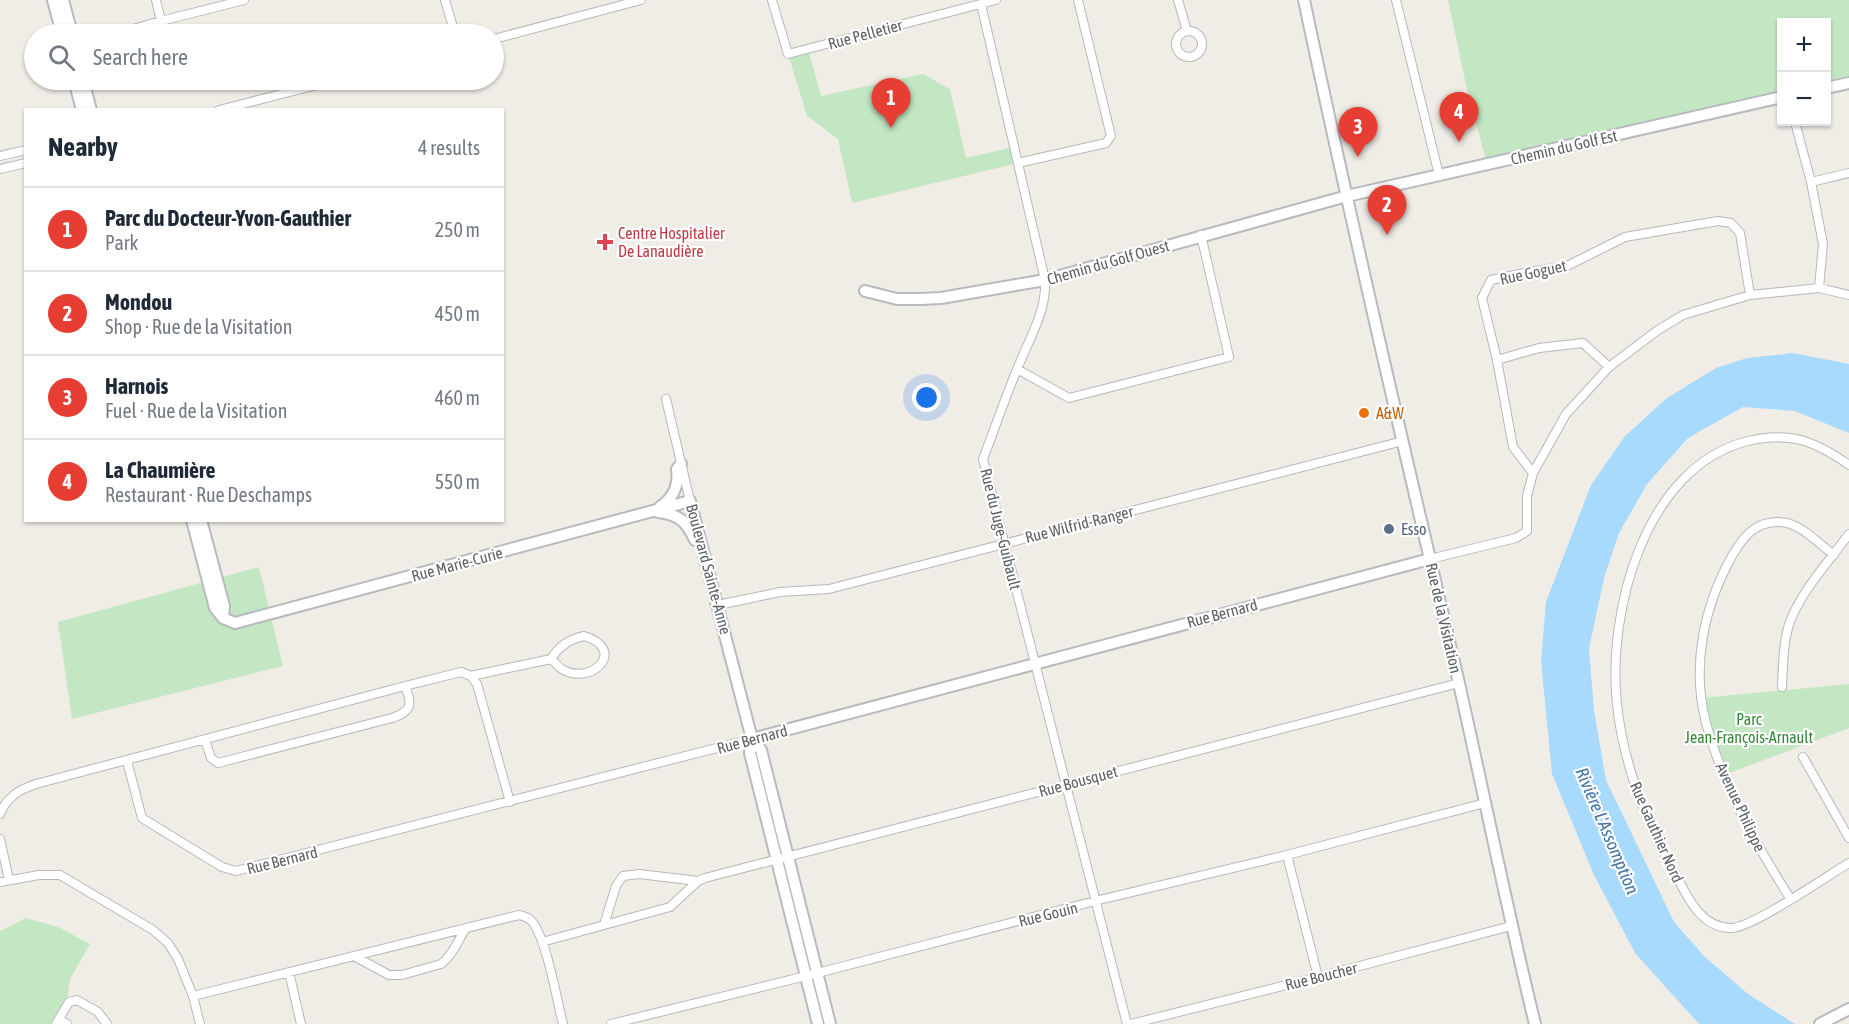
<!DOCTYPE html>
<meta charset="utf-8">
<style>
:root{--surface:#fff;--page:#f6f6f7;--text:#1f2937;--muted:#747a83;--line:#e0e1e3;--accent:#e73e34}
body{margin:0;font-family:"Asap Condensed",sans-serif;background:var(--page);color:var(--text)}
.controls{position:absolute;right:18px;top:18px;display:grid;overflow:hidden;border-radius:0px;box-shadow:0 2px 4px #0004}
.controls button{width:54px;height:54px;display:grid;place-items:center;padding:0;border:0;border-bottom:2px solid var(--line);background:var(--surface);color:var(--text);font:30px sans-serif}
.you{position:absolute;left:927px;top:398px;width:21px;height:21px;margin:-15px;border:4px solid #fff;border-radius:50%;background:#1a73e8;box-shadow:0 0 0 9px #1a73e833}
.badge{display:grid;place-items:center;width:39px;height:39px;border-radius:50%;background:var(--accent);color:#fff;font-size:20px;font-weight:700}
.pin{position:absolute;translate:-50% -50px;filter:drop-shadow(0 2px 3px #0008)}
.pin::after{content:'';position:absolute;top:32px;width:21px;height:18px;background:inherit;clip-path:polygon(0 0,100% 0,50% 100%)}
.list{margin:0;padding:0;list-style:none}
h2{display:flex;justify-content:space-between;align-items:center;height:78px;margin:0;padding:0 24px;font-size:26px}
h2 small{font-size:20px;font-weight:400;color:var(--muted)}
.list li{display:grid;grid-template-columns:39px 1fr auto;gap:18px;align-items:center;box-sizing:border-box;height:84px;padding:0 24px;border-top:2px solid var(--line)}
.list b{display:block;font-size:22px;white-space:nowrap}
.list p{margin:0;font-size:20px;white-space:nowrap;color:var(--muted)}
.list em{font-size:20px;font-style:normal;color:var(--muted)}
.icon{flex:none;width:33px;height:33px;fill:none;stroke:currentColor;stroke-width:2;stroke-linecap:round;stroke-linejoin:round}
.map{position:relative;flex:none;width:1849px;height:1024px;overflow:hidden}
.search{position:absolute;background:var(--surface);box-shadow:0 2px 4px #0004;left:24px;top:24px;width:480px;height:66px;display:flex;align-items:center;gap:15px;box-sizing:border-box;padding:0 21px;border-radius:33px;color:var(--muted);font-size:22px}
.panel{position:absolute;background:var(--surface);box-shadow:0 2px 4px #0004;left:24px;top:108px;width:480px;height:414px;border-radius:0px}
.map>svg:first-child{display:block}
</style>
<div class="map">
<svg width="1849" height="1024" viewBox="0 0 1849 1024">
<rect width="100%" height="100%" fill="#f0ede6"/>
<path fill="#c4e7c3" d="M1448,0H1849V85L1827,90L1826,22H1782L1781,100L1487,164L1466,85Z
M808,49L821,96L923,74L950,89L966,158L1014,147L1018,163L852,203L838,139L807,116L788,54Z
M259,567L283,666L72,719L58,622Z
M1849,684V728L1724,775L1701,698Z
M26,918L58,927L90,944L70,979L67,1001L52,1024H0V931Z"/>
<path fill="#a8dafe" d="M1793,353L1849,364V433L1795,411L1743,407L1688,438L1647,484L1619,533L1604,578L1589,649L1594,710L1606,780L1674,922L1704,956L1748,994L1795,1024H1699L1635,953L1594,875L1552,774L1541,661L1546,602L1591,485L1625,436L1667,398L1716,368L1747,358Z"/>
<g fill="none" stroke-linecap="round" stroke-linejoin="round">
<defs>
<path id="street" d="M156,0L161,21
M445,0L455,34
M772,0L788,54L996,0
M1178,0L1187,31
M1396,0L1439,175
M981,4L1045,280C1047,311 1029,339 1018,367C1005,398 995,428 983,459L1127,1024
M1176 44a13 13 0 1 1 26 0a13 13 0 1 1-26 0Z
M115,34L161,21L244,0
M494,39L641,0
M219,110L336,80
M1795,122L1811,182L1823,244L1819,288
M0,156L26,150
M1018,163L1106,143L1111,136L1078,0
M0,169L26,163
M1811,182L1849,173
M1497,360L1539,348L1583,343L1609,367
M1017,369L1069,398L1229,357L1201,235
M666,399L690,501
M1849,465C1815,441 1790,431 1748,441C1645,466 1607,612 1617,704C1623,763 1645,819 1673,870C1686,893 1699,928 1731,928C1752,928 1827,876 1849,863
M1533,473L1513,447L1497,360L1482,298L1491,280L1529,272L1567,266L1625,237L1718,221L1731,223L1740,233L1750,295
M1430,559L1516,538L1527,531V496L1533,473L1566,414L1609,367L1658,330L1683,315L1750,295L1819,288L1849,295
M718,605L780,592L829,589L1403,441
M584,636C629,650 590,687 562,669C558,667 555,662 551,659C559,646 569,639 584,636Z
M471,676L477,684L510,802
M471,676L551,659
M1782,687C1783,665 1783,639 1791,619C1804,588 1829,561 1849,534
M205,740L211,758L218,763L222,762L392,718C413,711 412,703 405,686
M1803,757L1849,838
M127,761L142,818L222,867L236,871L752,739
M0,814C7,797 18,790 36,784L405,686L461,672L471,676
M0,839L9,880
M1287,855L1318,977
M0,882L39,875H60L153,930L168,943L178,959L193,996L200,1024
M1790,898C1755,843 1723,786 1706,723C1691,666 1704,606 1732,556C1743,537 1755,521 1780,522C1799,522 1819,544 1834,555
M604,925L616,886L623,876L639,874L698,881
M542,942L670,907L698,881L705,878L1459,683
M354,956L389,975H402L441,964C453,955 458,940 466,928
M289,972L301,1024
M193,996L519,915C525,916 530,918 534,924C548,946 556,997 563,1024
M59,1019L67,1024
M56,1024L69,1002L77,1000L98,1012L107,1024
M611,1024L806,976L1095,901L1287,855L1485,803
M1131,1024L1318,977L1511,926"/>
<path id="secondary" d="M53,0L62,34
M63,0L72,34
M1304,0C1352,227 1405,453 1458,679C1484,794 1507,910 1535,1024
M74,80L82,110
M83,80L91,110
M1826,88L1849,83
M865,291L897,299H920L941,298L1045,280L1347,196L1782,97
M660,507C674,498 679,484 677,469L681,464
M658,512C679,514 687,522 695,540
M192,520L215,608L223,618L235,623L690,501L752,739L750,753L818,1024
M201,520L224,606L223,618
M752,739L1430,559
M752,739L761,750L830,1024
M1820,1024L1849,1009"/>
</defs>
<use href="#street" stroke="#b6b8bc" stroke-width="10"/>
<use href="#secondary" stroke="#b7bbbf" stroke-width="14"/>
<use href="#street" stroke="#fff" stroke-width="8"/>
<use href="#secondary" stroke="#fff" stroke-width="10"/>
</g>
<path fill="#e0444e" stroke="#fff" stroke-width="2" d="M602 233h6v6h6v6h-6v6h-6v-6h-6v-6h6z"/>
<circle fill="#e8710a" stroke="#fff" stroke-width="2" cx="1364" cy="413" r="6"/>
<circle fill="#5c6f8a" stroke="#fff" stroke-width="2" cx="1389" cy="529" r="6"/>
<g text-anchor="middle" stroke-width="4.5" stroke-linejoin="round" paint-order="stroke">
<g font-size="16" fill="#5e6266" stroke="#fff">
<text transform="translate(865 34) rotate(-15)" y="6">Rue Pelletier</text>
<text transform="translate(1564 147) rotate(-13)" y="6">Chemin du Golf Est</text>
<text transform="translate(1108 262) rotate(-16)" y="6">Chemin du Golf Ouest</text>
<text transform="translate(1533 272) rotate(-12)" y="6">Rue Goguet</text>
<text transform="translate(1079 524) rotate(-14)" y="6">Rue Wilfrid-Ranger</text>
<text transform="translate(1001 529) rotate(76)" y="6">Rue du Juge-Guibault</text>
<text transform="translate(457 564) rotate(-15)" y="6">Rue Marie-Curie</text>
<text transform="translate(709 569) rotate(75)" y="6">Boulevard Sainte-Anne</text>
<text transform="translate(1222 613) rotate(-15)" y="6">Rue Bernard</text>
<text transform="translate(1444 618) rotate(77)" y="6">Rue de la Visitation</text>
<text transform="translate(752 739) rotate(-15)" y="6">Rue Bernard</text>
<text transform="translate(1078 781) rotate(-15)" y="6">Rue Bousquet</text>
<text transform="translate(1741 807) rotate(65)" y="6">Avenue Philippe</text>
<text transform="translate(1657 832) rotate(66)" y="6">Rue Gauthier Nord</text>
<text transform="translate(282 860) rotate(-14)" y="6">Rue Bernard</text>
<text transform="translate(1048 914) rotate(-14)" y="6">Rue Gouin</text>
<text transform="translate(1321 976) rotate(-14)" y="6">Rue Boucher</text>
</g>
<g font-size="16" fill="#be3a42" stroke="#fff" text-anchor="start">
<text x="618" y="239">Centre Hospitalier<tspan x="618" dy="18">De Lanaudière</tspan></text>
</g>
<g font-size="16" fill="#c56008" stroke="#fff" text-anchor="start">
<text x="1376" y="419">A&amp;W</text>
</g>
<g font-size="16" fill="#4e5e75" stroke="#fff" text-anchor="start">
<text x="1401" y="535">Esso</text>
</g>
<g font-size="16" fill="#368538" stroke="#fff">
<text x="1749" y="725">Parc<tspan x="1749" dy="18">Jean-François-Arnault</tspan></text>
</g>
<g font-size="18" font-style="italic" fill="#4175a8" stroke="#fff">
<text transform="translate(1607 831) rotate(67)" y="6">Rivière L'Assomption</text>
</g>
</g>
</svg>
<div class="controls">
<button>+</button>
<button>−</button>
</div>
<div class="you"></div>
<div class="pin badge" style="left:891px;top:128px">1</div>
<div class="pin badge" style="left:1387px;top:235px">2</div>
<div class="pin badge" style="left:1358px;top:157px">3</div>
<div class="pin badge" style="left:1459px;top:142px">4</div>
<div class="search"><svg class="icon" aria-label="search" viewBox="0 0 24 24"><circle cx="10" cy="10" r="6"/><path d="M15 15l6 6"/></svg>Search here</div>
<section class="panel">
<h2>Nearby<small>4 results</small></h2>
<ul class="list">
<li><span class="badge">1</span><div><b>Parc du Docteur-Yvon-Gauthier</b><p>Park</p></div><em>250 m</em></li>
<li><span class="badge">2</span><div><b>Mondou</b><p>Shop · Rue de la Visitation</p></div><em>450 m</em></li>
<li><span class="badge">3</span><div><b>Harnois</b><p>Fuel · Rue de la Visitation</p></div><em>460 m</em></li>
<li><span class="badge">4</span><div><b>La Chaumière</b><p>Restaurant · Rue Deschamps</p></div><em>550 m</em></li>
</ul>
</section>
</div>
